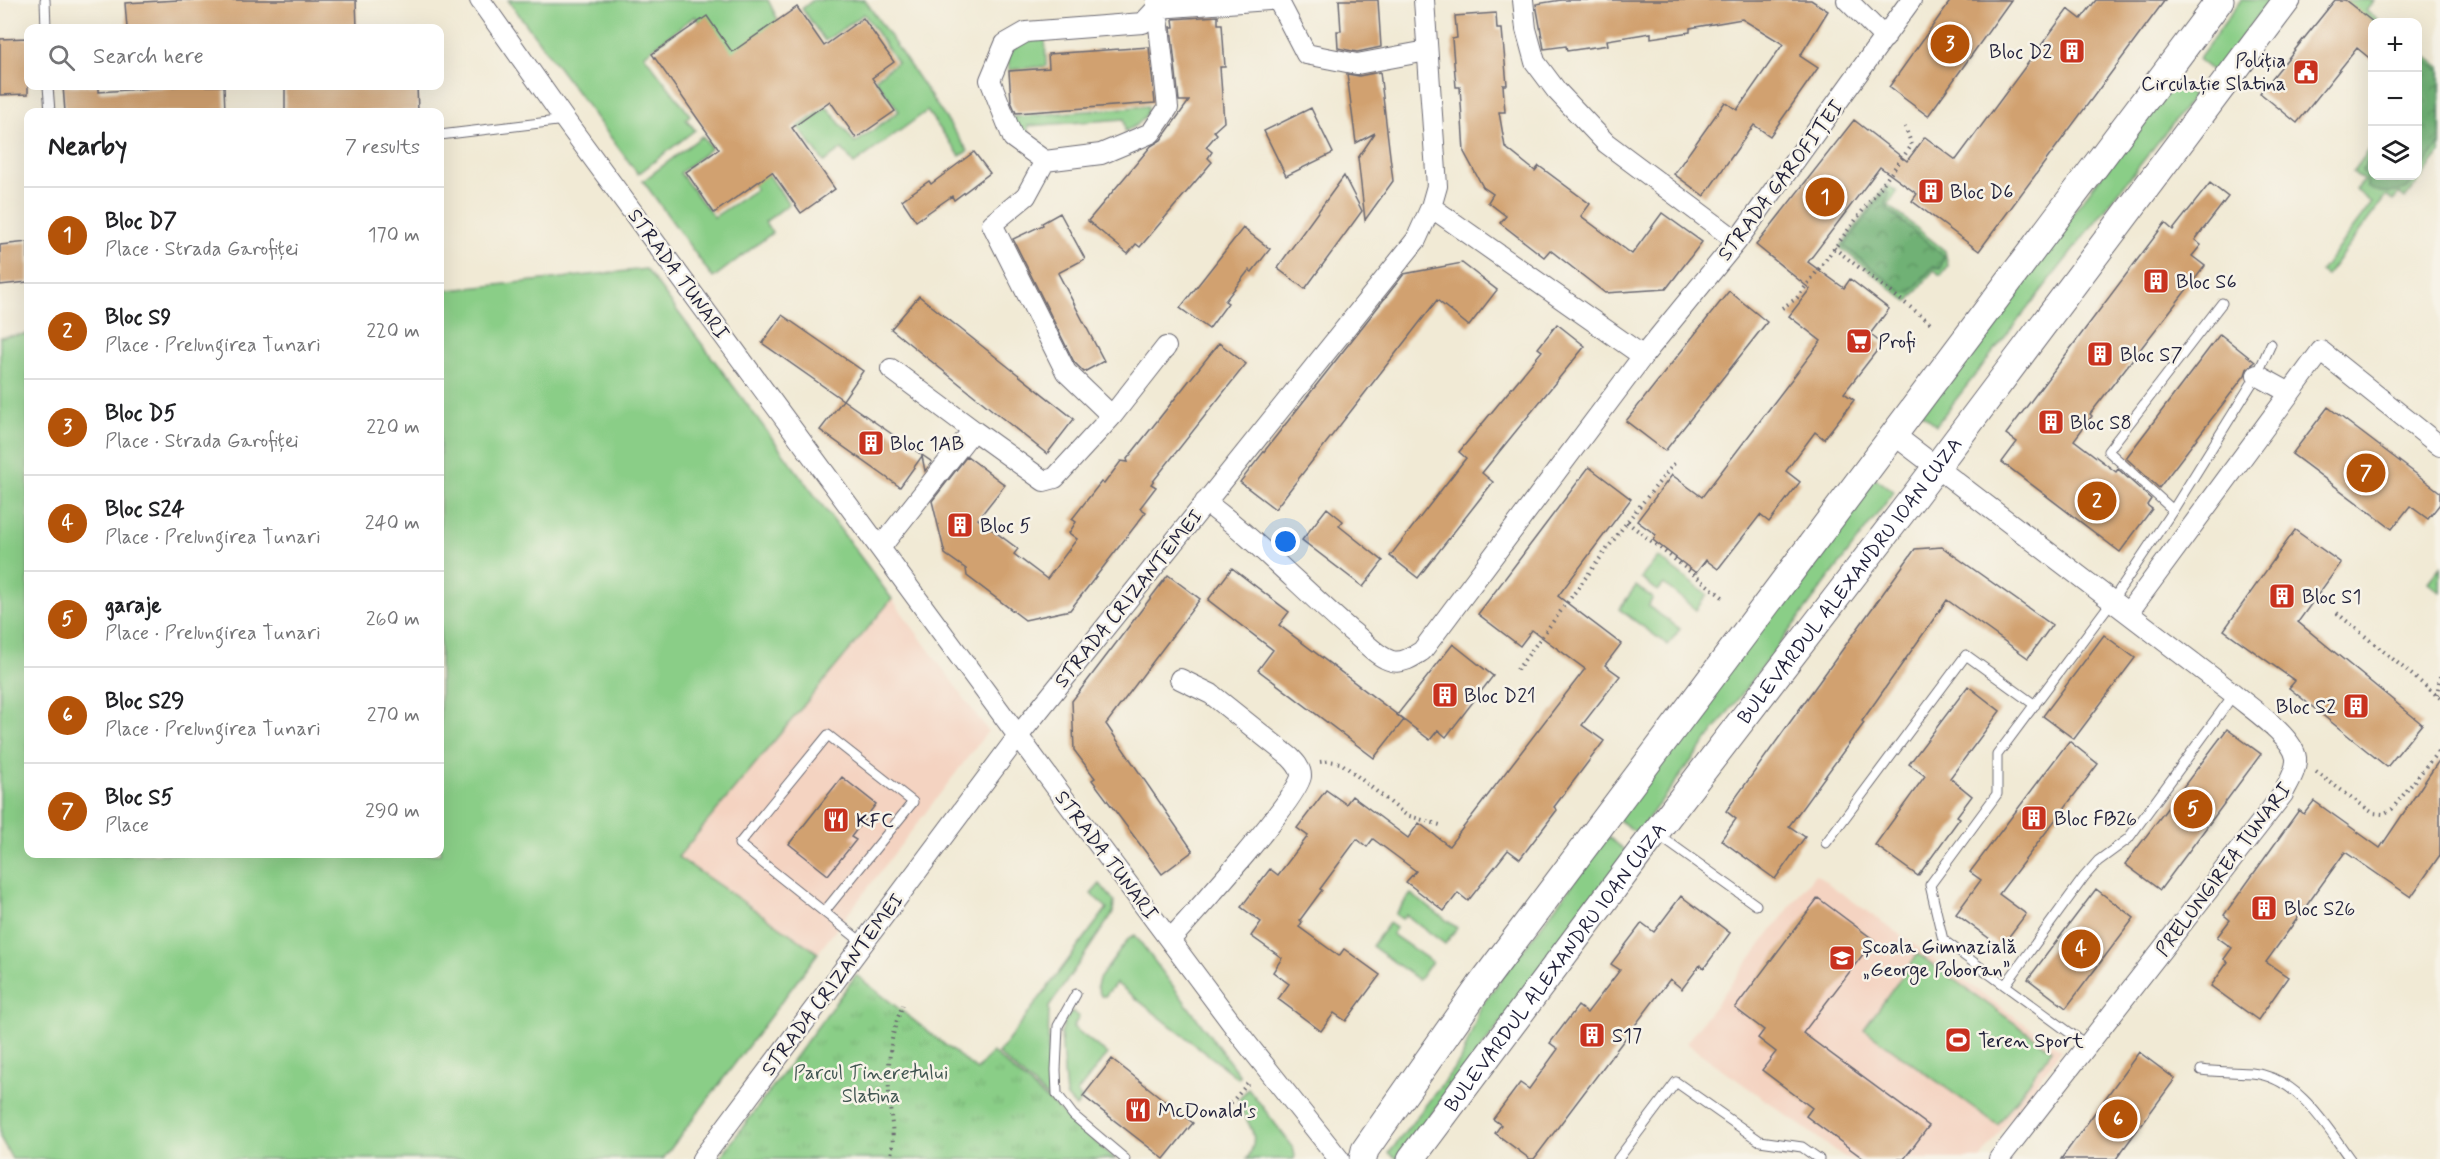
<!DOCTYPE html>
<meta charset="utf-8">
<style>
:root{--surface:#fff;--page:#f6f6f6;--text:#202124;--muted:#757577;--line:#e0e0e0;--accent:#b45309}
body{margin:0;font-family:Mynerve,sans-serif;background:var(--page);color:var(--text)}
.controls{position:absolute;right:18px;top:18px;display:grid;overflow:hidden;border-radius:12px;box-shadow:0 6px 24px #0002}
.controls button{width:54px;height:54px;display:grid;place-items:center;padding:0;border:0;border-bottom:2px solid var(--line);background:var(--surface);color:var(--text);font:30px sans-serif}
.you{position:absolute;left:1286px;top:542px;width:21px;height:21px;margin:-15px;border:4px solid #fff;border-radius:50%;background:#1a73e8;box-shadow:0 0 0 9px #1a73e833}
.badge{display:grid;place-items:center;width:39px;height:39px;border-radius:50%;background:var(--accent);color:#fff;font-size:20px;font-weight:700}
.pin{position:absolute;translate:-50% -50%;border:3px solid #fff;box-shadow:0 2px 6px #0006}
.list{margin:0;padding:0;list-style:none}
h2{display:flex;justify-content:space-between;align-items:center;height:78px;margin:0;padding:0 24px;font-size:26px}
h2 small{font-size:20px;font-weight:400;color:var(--muted)}
.list li{display:grid;grid-template-columns:39px 1fr auto;gap:18px;align-items:center;box-sizing:border-box;height:96px;padding:0 24px;border-top:2px solid var(--line)}
.list b{display:block;font-size:22px;white-space:nowrap}
.list p{margin:0;font-size:20px;white-space:nowrap;color:var(--muted)}
.list em{font-size:20px;font-style:normal;color:var(--muted)}
.icon{flex:none;width:33px;height:33px;fill:none;stroke:currentColor;stroke-width:2;stroke-linecap:round;stroke-linejoin:round}
.map{position:relative;flex:none;width:2440px;height:1159px;overflow:hidden}
.search{position:absolute;background:var(--surface);box-shadow:0 6px 24px #0002;left:24px;top:24px;width:420px;height:66px;display:flex;align-items:center;gap:15px;box-sizing:border-box;padding:0 21px;border-radius:12px;color:var(--muted);font-size:22px}
.panel{position:absolute;background:var(--surface);box-shadow:0 6px 24px #0002;left:24px;top:108px;width:420px;height:750px;border-radius:12px}
.map>svg:first-child{display:block}
</style>
<div class="map">
<svg width="2440" height="1159" viewBox="0 0 2440 1159">
<defs>
<pattern id="forest-crowns" width="20" height="18" patternUnits="userSpaceOnUse" patternTransform="scale(1.5)"><rect width="20" height="18" fill="#6fb174"/><path d="M2 6a3 3 0 1 1 6 0M12 15a3 3 0 1 1 6 0" fill="none" stroke="#5b9060"/></pattern>
<pattern id="park-tufts" width="24" height="20" patternUnits="userSpaceOnUse" patternTransform="scale(1.5)"><rect width="24" height="20" fill="#8ace87"/><path d="M3 7l-1-3M5 7V3M7 7l1-3M15 17l-1-3M17 17v-4M19 17l1-3" fill="none" stroke="#77b175"/></pattern>
</defs>
<rect width="100%" height="100%" fill="#f7f3e8"/>
<filter id="ink" filterUnits="userSpaceOnUse"><feTurbulence type="fractalNoise" baseFrequency=".0167" numOctaves="2"/><feDisplacementMap in="SourceGraphic" scale="12" xChannelSelector="R" yChannelSelector="G"/><feConvolveMatrix kernelMatrix="1 2 1 2 8 2 1 2 1" color-interpolation-filters="sRGB"/></filter>
<filter id="wash" filterUnits="userSpaceOnUse"><feTurbulence type="fractalNoise" baseFrequency=".008" numOctaves="4" result="noise"/><feDisplacementMap in="SourceGraphic" scale="24" xChannelSelector="R" yChannelSelector="G"/><feGaussianBlur stdDeviation="1.35" result="paint"/><feColorMatrix in="noise" values="0 0 0 0 0 0 0 0 0 0 0 0 0 0 0 0 0 1.4 0 .05"/><feComposite in="paint" operator="in"/></filter>
<g filter="url(#wash)">
<rect width="100%" height="100%" fill="#f1ead5"/>
<path fill="#f4d3c1" d="M892,599L988,731L818,953L678,858Z
M1815,874L2061,1050L1980,1159H1847L1686,1043Z"/>
<path fill="#8ace87" stroke="#567861" stroke-width="1.5" d="M508,0H768L780,24L765,113L695,16L644,55L690,115L686,119L695,130L638,174Z
M813,0H865L968,151L960,156L927,111L854,164L842,149L824,162L798,127L827,107L855,143L899,111L875,79L897,62L864,14L825,41L802,9Z
M2241,0H2270L2215,73L2198,59Z
M2342,0H2374L2366,11L2381,22H2373Z
M1045,36L1046,66L1009,70L1008,55L1024,38Z
M2418,50L2440,67V153L2405,199L2399,194L2393,201L2386,196L2327,275L2321,271L2372,203L2356,190L2364,181L2353,172L2372,146V176H2418Z
M2175,81L2194,96L1936,425L1919,411Z
M1148,106C1149,118 1135,127 1125,131L1124,119L1028,126V132L1015,133L1013,117Z
M702,136L711,148L680,173L714,217L756,189L747,175L762,165L789,204L765,222L772,233L713,278L643,181Z
M1887,185L1897,192L1888,205L1945,251L1948,266L1941,275L1934,270L1908,302L1840,247Z
M646,269L892,599L678,857L818,953L663,1159H12L0,1137V337L28,334V854H440V291Z
M1874,477L1894,492L1637,833L1616,818Z
M1658,557L1707,595L1696,610L1664,584L1658,591L1641,578Z
M2440,567V592L2428,582Z
M1636,586L1653,598L1648,606L1680,629L1668,645L1619,609Z
M1608,837L1629,853L1398,1159L1389,1153L1462,1058L1481,1006Z
M1100,884L1114,901L1113,913L1049,1007L1048,1047L1055,1104L998,1054L1107,908L1091,894Z
M1411,894L1457,928L1445,944L1406,915L1402,919L1395,914Z
M1389,923L1396,928L1392,934L1432,962L1419,980L1372,946Z
M1135,935L1240,1076L1238,1078L1116,983L1105,996H1101L1097,986L1099,979L1129,938Z
M1918,954L2052,1050L1998,1125L1864,1029Z
M1072,1011L1079,1017L1073,1027L1107,1054L1077,1093L1082,1099L1076,1107L1066,1096L1061,1034L1065,1021Z
M1248,1088L1293,1147L1295,1156L1294,1159H1247C1263,1132 1246,1126 1238,1101Z"/>
<path fill="url(#forest-crowns)" stroke="#486a58" stroke-width="1.5" d="M2418,55L2440,71V144L2418,174Z
M2372,153V176H2417C2414,179 2411,185 2407,188C2397,195 2376,193 2367,187V181L2362,170Z
M1886,190L1889,195L1885,204L1889,210L1944,256L1941,268L1933,267L1910,293H1903L1844,246Z"/>
<path fill="url(#park-tufts)" stroke="#567861" stroke-width="1.5" d="M856,975L977,1070L992,1052L1115,1159H719Z"/>
<g id="blocks">
<path fill="#d1a16f" d="M179,0H356L357,28H127L125,3Z
M1339,0H1378L1381,47L1357,52L1338,48L1337,31H1341Z
M1561,0H1811L1828,11L1800,56L1818,68L1770,136L1754,125L1704,196L1674,174L1725,102L1737,110L1783,44L1742,19L1690,28V32L1651,38V33L1607,40L1608,45L1567,51L1566,46L1544,49L1536,4Z
M1951,0H2011L1928,116L1889,87Z
M2096,0H2165L1979,251L1912,201L1917,194L1880,167L1808,262L1844,288L1850,279L1889,309L1870,334L1882,344L1844,393L1854,400L1824,439L1815,432L1786,471L1800,482L1769,522L1760,515L1718,569L1706,560L1696,573L1653,540L1656,535L1637,521L1672,475L1702,497L1821,341L1789,316L1810,289L1756,245L1854,120L1907,161L1925,137L1956,160L2068,9L2081,19Z
M2335,0H2345L2373,22V61L2357,48L2297,123L2260,93Z
M797,7L824,46L863,18L894,62L872,78L895,111L856,138L830,101L792,128L835,189L801,213L772,172L714,213L686,172L719,149L652,54L707,16L732,52Z
M1496,13L1497,29H1502L1507,85H1503L1505,112H1499L1505,147L1535,171L1539,166L1590,204L1581,216L1632,254L1662,213L1702,242L1666,289L1605,293L1550,250L1544,257L1500,223L1506,216L1488,202L1493,194L1483,187L1464,152L1460,87H1456L1452,39L1457,38L1455,16Z
M1218,16V24H1222L1225,67H1220L1224,122L1214,131L1217,134L1206,147L1212,152L1208,158L1212,162L1140,247L1136,244L1128,254L1088,221L1151,146L1161,140L1189,101H1179L1171,27H1174L1173,19Z
M28,38V94L0,95V39Z
M1149,47L1155,103L1016,113L1011,101L1009,71L1049,68L1048,54Z
M1380,72L1393,181L1365,220L1358,158L1375,133L1356,143L1347,74L1359,76Z
M63,86H99V92L183,86H224L225,112H65Z
M285,86H417L418,111L285,112Z
M1311,108L1333,153L1286,176L1264,131Z
M974,152L990,173L954,200L952,196L916,221L902,200L929,181L931,184Z
M1344,176L1362,211L1305,289L1277,268Z
M2210,183L2228,197L2195,240L2201,245L2192,256L2205,266L2090,414L2092,416L2074,440L2116,472L2118,469L2151,499L2147,505L2152,509L2120,552L2002,462L2017,442L2006,434L2165,223L2173,230Z
M1060,213L1085,259L1058,273L1104,361L1084,372L1074,362L1013,239L1043,225L1042,223Z
M1243,228L1270,249L1252,272L1249,270L1225,301L1228,303L1209,329L1180,308Z
M28,242V282L0,285V245Z
M1462,263L1497,290L1469,326L1437,300L1275,509L1240,482L1404,274Z
M1729,291L1767,322L1665,451L1626,421Z
M919,296L1074,419L1047,454L891,329Z
M782,315L863,371L843,400L762,343Z
M1557,324L1585,346L1482,473L1493,482L1418,578L1390,556L1466,458L1459,452L1542,351L1538,348Z
M2220,334L2255,362L2247,369L2245,375L2159,488L2126,458Z
M1219,343L1246,364L1151,484L1156,487L1140,508L1146,512L1070,610L1025,620L967,576L966,569L945,554L932,501L967,456L1005,485L978,519L1018,549L1014,554L1047,579L1077,539L1069,533L1076,522L1072,519L1101,482L1104,484L1121,461L1128,462L1127,459Z
M843,400L922,455L932,462L925,471L922,456L900,487L820,430Z
M2328,407L2440,492V504L2428,519L2410,506L2392,529L2292,454Z
M1589,467L1631,499L1558,596L1621,644L1605,665L1620,676L1582,725L1604,741L1554,807L1557,810L1520,859L1508,850L1468,901L1458,893L1444,911L1406,882L1416,871L1373,839L1367,847L1357,839L1320,889L1322,890L1300,920L1302,922L1299,927L1339,956L1344,949L1380,975L1346,1021L1334,1013L1321,1031L1278,999L1289,984L1273,972L1282,958L1251,936L1261,922L1241,907L1270,869L1278,875L1308,836L1297,828L1326,790L1346,804L1352,796L1408,838L1419,823L1449,846L1585,669L1532,630L1520,646L1478,614Z
M1327,508L1343,521L1339,526L1383,561L1363,587L1302,540Z
M2295,530L2341,563L2298,622L2422,724L2387,767L2289,688L2295,681L2224,630Z
M1942,547L2052,625L2028,658L1947,600L1862,721L1864,723L1789,826L1805,837L1775,879L1721,840L1736,819L1726,811L1915,549Z
M1232,568L1289,612L1279,625L1404,720L1374,758L1258,670L1273,650L1208,600Z
M1168,575L1200,599L1106,724L1193,851L1162,874L1092,780L1095,778L1074,750L1072,701Z
M2104,635L2135,658L2074,739L2043,716Z
M1453,644L1493,676L1446,737L1438,730L1430,740L1397,715Z
M1968,686L2000,711L1950,778L1972,796L1957,816L1960,818L1918,876L1875,845L1925,776L1909,764Z
M2227,729L2261,754L2160,890L2125,864Z
M2069,741L2098,764L1999,894L2026,914L2001,947L1956,914L1981,880L1970,872Z
M2440,759V855L2411,897L2345,852L2266,962L2288,977L2258,1020L2211,986L2228,962L2224,959L2232,948L2217,937L2230,920L2224,915L2299,810L2304,814L2314,801L2380,848Z
M842,777L876,804L851,837L856,840L828,875L789,844Z
M2096,889L2134,918L2066,1008L2028,979Z
M1681,896L1730,933L1704,968L1700,965L1682,989L1670,979L1534,1159H1530L1495,1133L1501,1125L1493,1119L1520,1083L1529,1089L1558,1049L1550,1043L1578,1006L1587,1013L1620,970L1611,964L1642,923L1654,932Z
M1818,898L1874,940L1803,1033L1929,1126L1904,1159H1864L1806,1116L1812,1108L1762,1070L1776,1052L1758,1038L1764,1030L1735,1008Z
M2139,1052L2175,1079L2116,1159H2061Z
M1112,1059L1193,1123L1164,1159L1083,1096Z"/>
</g>
</g>
<g filter="url(#ink)">
<use href="#blocks" fill-opacity="0" stroke="#6a6871" stroke-width="1.5"/>
<g fill="none" stroke-linecap="round" stroke-linejoin="round">
<defs>
<path id="lane" d="M45,0L46,28
M48,86L50,112
M440,135L565,120
M2173,510L2108,451L2222,303
M1657,834L1756,905
M1826,843L1966,655L2035,705
M824,912L913,802L828,735L739,844L863,943
M2006,984L2084,877L2098,861L2128,839L2234,694
M1076,994L1058,1026L1056,1070L1057,1094L1073,1115L1125,1159
M2088,1046L1943,940L1930,885L1997,794V755L2112,601L2173,510L2257,375L2271,344
M2201,1070C2218,1072 2235,1072 2252,1073C2298,1077 2326,1126 2350,1159
M1618,1159L1676,1082L1760,1141L1802,1147L1819,1159"/>
<path id="street" d="M480,0L565,120L1063,797L1245,1041L1339,1159
M1157,0V8L1168,108L1151,133L1101,154L1045,161L1013,138L990,80L1005,44L1026,32L1143,23L1157,8L1269,0
M1278,0L1306,54L1357,64L1427,51
M1523,0L1526,29L1535,62L1556,90L1606,143L1737,241
M1847,0L1885,38
M1045,161L1026,196L992,224L1066,372L1112,416
M1431,207L1643,356
M891,369L973,430
M2257,375L2290,393
M1893,434L2234,694C2250,708 2293,736 2296,758C2297,771 2288,783 2283,794L1999,1159
M1205,502C1258,541 1302,589 1351,631C1363,640 1378,658 1392,661C1403,664 1414,656 1422,651L1643,356L1737,241L1911,0
M880,548L973,430L1044,481L1055,478L1112,416L1166,347
M2128,613L2321,351L2440,446
M1170,940C1190,918 1301,795 1301,776C1301,768 1295,762 1290,757L1211,694L1180,679
M702,1159L1019,735L1416,240L1431,207L1437,186L1424,0"/>
<g id="secondary">
<path d="M1363,1159L1365,1150L1480,986L2220,0"/>
<path id="s1" d="M1411,1159L1642,850L1913,498L2287,0"/>
</g>
</defs>
<use href="#lane" stroke="#6a6871" stroke-width="11"/>
<use href="#street" stroke="#6a6871" stroke-width="22"/>
<use href="#secondary" stroke="#6a6871" stroke-width="29"/>
<path stroke="#6a6871" stroke-width="4" stroke-dasharray="1.5 4.5" stroke-linecap="butt" d="M1834,248L1932,324
M1782,308L1797,298L1912,145L1905,127
M1627,522L1725,599
M2337,613L2440,698
M1517,670L1627,522L1677,460
M2437,695L2440,676
M1320,762L1328,761L1341,763L1406,815L1440,825
M2316,772L2373,813L2383,814L2392,809L2440,749
M1223,1112L1249,1082
M890,1159C895,1141 892,1126 890,1107C887,1073 888,1037 903,1005"/>
<use href="#lane" stroke="#fff" stroke-width="9"/>
<use href="#street" stroke="#fff" stroke-width="20"/>
<use href="#secondary" stroke="#fff" stroke-width="27"/>
</g>
</g>
<defs>
<symbol id="building-square" viewBox="-11 -11 22 22"><rect x="-9" y="-9" width="18" height="18" rx="4" fill="#c8321e" stroke="#f7f3e8"/><path d="M-4-6H4V6H1V3H-1V6H-4ZM-2.5-4.3h1.7v1.8h-1.7ZM.8-4.3h1.7v1.8H.8ZM-2.5-1h1.7V.8h-1.7ZM.8-1h1.7V.8H.8Z" fill="#fff"/></symbol>
<symbol id="civic-square" viewBox="-11 -11 22 22"><rect x="-9" y="-9" width="18" height="18" rx="4" fill="#c8321e" stroke="#f7f3e8"/><path d="M-.6-6.5H3V-4.5H.6V-3L4-1V1h2V6H-6V1h2V-1L-.6-3ZM-1.2 2.5V6h2.4V2.5Z" fill="#fff"/></symbol>
<symbol id="supermarket-square" viewBox="-11 -11 22 22"><rect x="-9" y="-9" width="18" height="18" rx="4" fill="#c8321e" stroke="#f7f3e8"/><path d="M-6-5.5h2.5l.6 2H6L4.5 2H-2.5L-4.4-4H-6ZM-1.5 3.2a1.3 1.3 0 1 0 .1 0ZM3 3.2a1.3 1.3 0 1 0 .1 0Z" fill="#fff"/></symbol>
<symbol id="restaurant-square" viewBox="-11 -11 22 22"><rect x="-9" y="-9" width="18" height="18" rx="4" fill="#c8321e" stroke="#f7f3e8"/><path d="M-5-6h1v4h1v-4h1v4h1v-4h1v5L-1.5 .5V6h-2V.5L-5-1ZM5-6V6H3V1.5H1.5Q1.5-4 5-6Z" fill="#fff"/></symbol>
<symbol id="school-square" viewBox="-11 -11 22 22"><rect x="-9" y="-9" width="18" height="18" rx="4" fill="#c8321e" stroke="#f7f3e8"/><path d="M0-5L7-2L0 1L-7-2ZM-4 1L0 2.5L4 1V4Q0 6-4 4Z" fill="#fff"/></symbol>
<symbol id="stadium-square" viewBox="-11 -11 22 22"><rect x="-9" y="-9" width="18" height="18" rx="4" fill="#c8321e" stroke="#f7f3e8"/><path d="M0-5a6.5 5 0 1 0 0 10a6.5 5 0 1 0 0-10ZM-3.5-1.8h7v3.6h-7Z" fill="#fff"/></symbol>
</defs>
<g fill-rule="evenodd">
<use href="#building-square" x="2057" y="36" width="30" height="30"/>
<use href="#civic-square" x="2291" y="57" width="30" height="30"/>
<use href="#building-square" x="1916" y="176" width="30" height="30"/>
<use href="#building-square" x="2141" y="266" width="30" height="30"/>
<use href="#supermarket-square" x="1844" y="326" width="30" height="30"/>
<use href="#building-square" x="2085" y="339" width="30" height="30"/>
<use href="#building-square" x="2036" y="407" width="30" height="30"/>
<use href="#building-square" x="856" y="428" width="30" height="30"/>
<use href="#building-square" x="945" y="510" width="30" height="30"/>
<use href="#building-square" x="2267" y="581" width="30" height="30"/>
<use href="#building-square" x="1430" y="680" width="30" height="30"/>
<use href="#building-square" x="2341" y="691" width="30" height="30"/>
<use href="#building-square" x="2019" y="803" width="30" height="30"/>
<use href="#restaurant-square" x="821" y="805" width="30" height="30"/>
<use href="#building-square" x="2249" y="893" width="30" height="30"/>
<use href="#school-square" x="1827" y="943" width="30" height="30"/>
<use href="#building-square" x="1577" y="1020" width="30" height="30"/>
<use href="#stadium-square" x="1943" y="1025" width="30" height="30"/>
<use href="#restaurant-square" x="1123" y="1095" width="30" height="30"/>
</g>
<g text-anchor="middle" stroke-width="5" stroke-linejoin="round" paint-order="stroke">
<g font-size="20" fill="#22223b" stroke="#f7f3e8" text-anchor="start">
<text x="2052" y="58" text-anchor="end">Bloc D2</text>
<text x="2286" y="67" text-anchor="end">Poliția<tspan x="2286" dy="23">Circulație Slatina</tspan></text>
<text x="1950" y="198">Bloc D6</text>
<text x="2176" y="288">Bloc S6</text>
<text x="1878" y="348">Profi</text>
<text x="2120" y="361">Bloc S7</text>
<text x="2070" y="429">Bloc S8</text>
<text x="890" y="450">Bloc 1AB</text>
<text x="980" y="532">Bloc 5</text>
<text x="2302" y="603">Bloc S1</text>
<text x="1464" y="702">Bloc D21</text>
<text x="2336" y="713" text-anchor="end">Bloc S2</text>
<text x="2054" y="825">Bloc FB26</text>
<text x="856" y="827">KFC</text>
<text x="2284" y="915">Bloc S26</text>
<text x="1862" y="953">Școala Gimnazială<tspan x="1862" dy="23">„George Poboran”</tspan></text>
<text x="1612" y="1042">S17</text>
<text x="1978" y="1047">Teren Sport</text>
<text x="1158" y="1117">McDonald's</text>
</g>
<g font-size="20" fill="#22223b" stroke="#f7f3e8">
<text transform="translate(1780 180) rotate(-53)" y="7">STRADA GAROFIȚEI</text>
<text transform="translate(679 274) rotate(54)" y="7">STRADA TUNARI</text>
<text dy="7" stroke="none"><textPath href="#s1" startOffset="726">BULEVARDUL ALEXANDRU IOAN CUZA</textPath></text>
<text transform="translate(1128 598) rotate(-51)" y="7">STRADA CRIZANTEMEI</text>
<text transform="translate(1107 855) rotate(53)" y="7">STRADA TUNARI</text>
<text transform="translate(2223 869) rotate(-53)" y="7">PRELUNGIREA TUNARI</text>
<text dy="7" stroke="none"><textPath href="#s1" startOffset="240">BULEVARDUL ALEXANDRU IOAN CUZA</textPath></text>
<text transform="translate(832 984) rotate(-53)" y="7">STRADA CRIZANTEMEI</text>
</g>
<g font-size="20" fill="#415652" stroke="#f7f3e8">
<text x="871" y="1079">Parcul Tineretului<tspan x="871" dy="23">Slatina</tspan></text>
</g>
</g>
</svg>
<div class="controls">
<button>+</button>
<button>−</button>
<button><svg class="icon" aria-label="layers" viewBox="0 0 24 24"><path d="M12 4l9 5-9 5-9-5zM3 14l9 5 9-5"/></svg></button>
</div>
<div class="you"></div>
<div class="pin badge" style="left:1825px;top:197px">1</div>
<div class="pin badge" style="left:2097px;top:501px">2</div>
<div class="pin badge" style="left:1950px;top:44px">3</div>
<div class="pin badge" style="left:2081px;top:949px">4</div>
<div class="pin badge" style="left:2193px;top:809px">5</div>
<div class="pin badge" style="left:2118px;top:1119px">6</div>
<div class="pin badge" style="left:2366px;top:473px">7</div>
<div class="search"><svg class="icon" aria-label="search" viewBox="0 0 24 24"><circle cx="10" cy="10" r="6"/><path d="M15 15l6 6"/></svg>Search here</div>
<section class="panel">
<h2>Nearby<small>7 results</small></h2>
<ul class="list">
<li><span class="badge">1</span><div><b>Bloc D7</b><p>Place · Strada Garofiței</p></div><em>170 m</em></li>
<li><span class="badge">2</span><div><b>Bloc S9</b><p>Place · Prelungirea Tunari</p></div><em>220 m</em></li>
<li><span class="badge">3</span><div><b>Bloc D5</b><p>Place · Strada Garofiței</p></div><em>220 m</em></li>
<li><span class="badge">4</span><div><b>Bloc S24</b><p>Place · Prelungirea Tunari</p></div><em>240 m</em></li>
<li><span class="badge">5</span><div><b>garaje</b><p>Place · Prelungirea Tunari</p></div><em>260 m</em></li>
<li><span class="badge">6</span><div><b>Bloc S29</b><p>Place · Prelungirea Tunari</p></div><em>270 m</em></li>
<li><span class="badge">7</span><div><b>Bloc S5</b><p>Place</p></div><em>290 m</em></li>
</ul>
</section>
</div>
